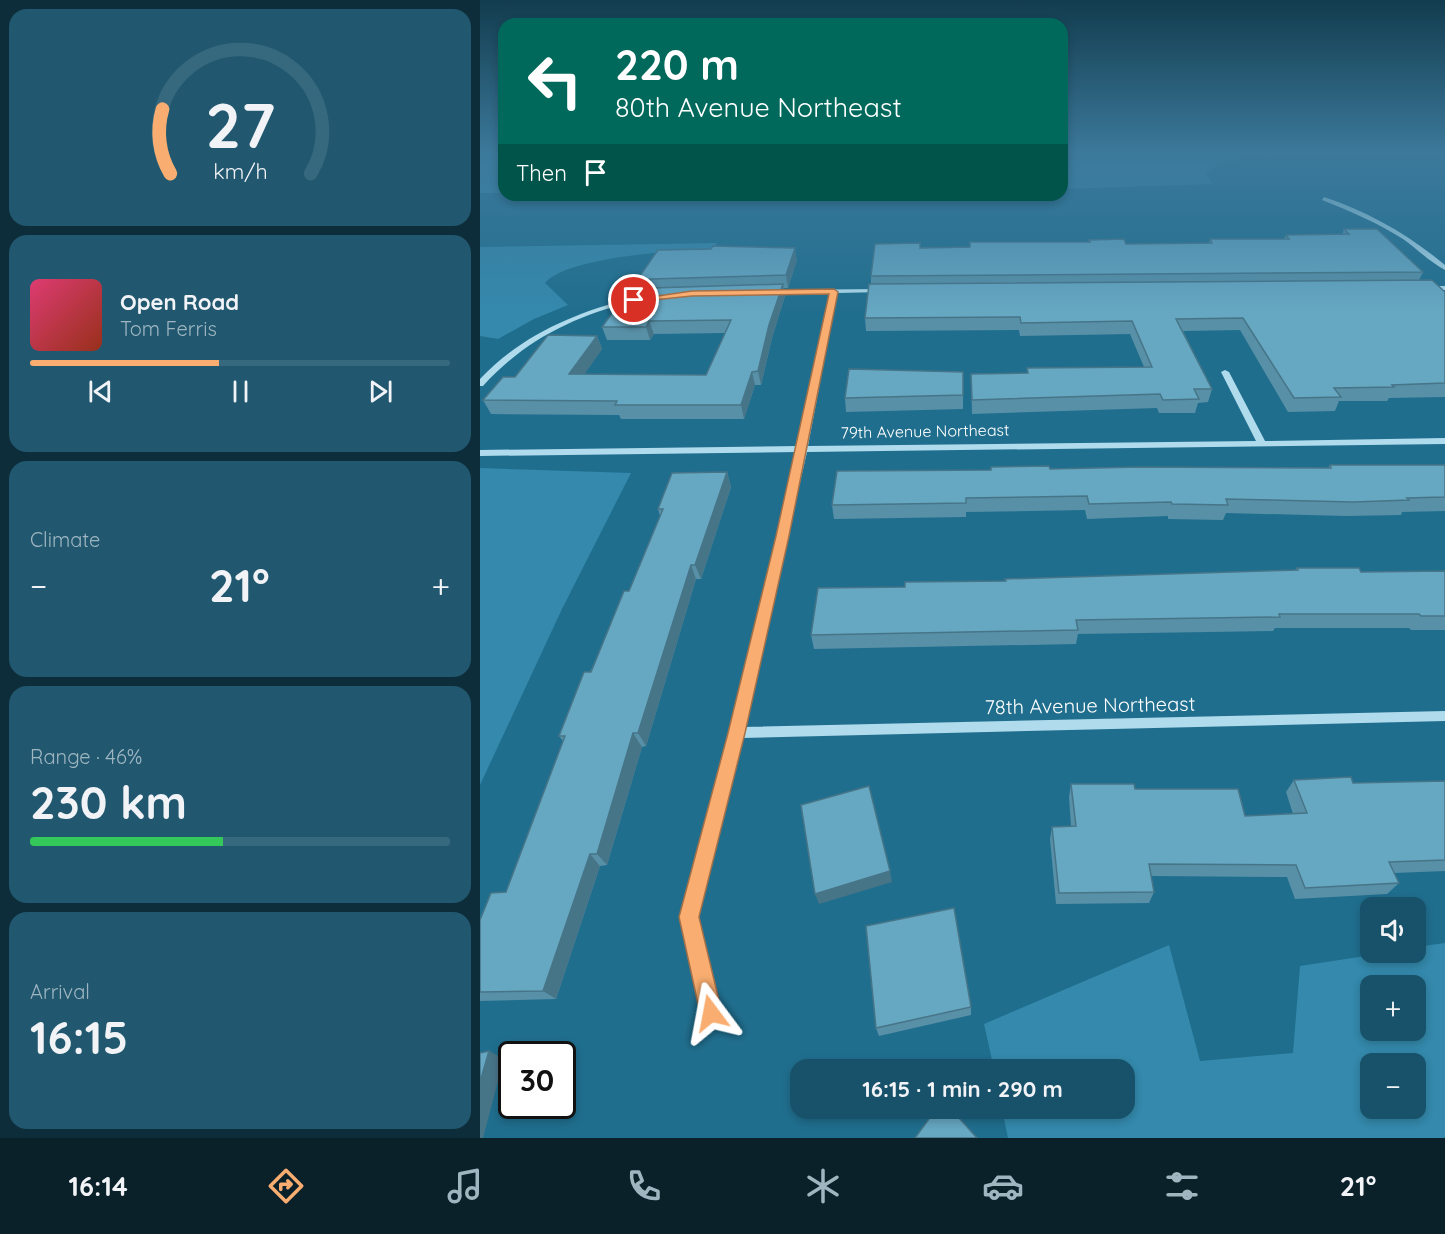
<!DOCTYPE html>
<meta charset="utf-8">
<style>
:root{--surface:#18526a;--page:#215870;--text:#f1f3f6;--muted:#9fb6c1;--line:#36697e;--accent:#f9ad70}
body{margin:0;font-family:Quicksand,sans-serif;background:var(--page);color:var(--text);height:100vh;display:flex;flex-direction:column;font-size:22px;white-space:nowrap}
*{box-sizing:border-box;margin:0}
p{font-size:20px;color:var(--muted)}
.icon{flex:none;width:33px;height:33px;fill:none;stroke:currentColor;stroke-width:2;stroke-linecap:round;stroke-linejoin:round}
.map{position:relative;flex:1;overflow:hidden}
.side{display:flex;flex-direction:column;gap:9px;padding:9px;background:#0d2d3a;width:480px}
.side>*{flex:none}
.banner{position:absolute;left:18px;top:18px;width:570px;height:183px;border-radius:18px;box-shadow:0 3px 9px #0003;background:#00695c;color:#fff;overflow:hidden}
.fabs{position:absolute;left:880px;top:897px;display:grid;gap:12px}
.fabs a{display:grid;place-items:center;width:66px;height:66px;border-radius:12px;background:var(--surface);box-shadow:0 3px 9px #0003;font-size:30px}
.speed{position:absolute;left:18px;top:1041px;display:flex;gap:12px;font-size:30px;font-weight:700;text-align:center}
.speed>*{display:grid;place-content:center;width:78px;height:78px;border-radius:50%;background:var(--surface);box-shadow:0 3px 9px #0003;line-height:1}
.speed .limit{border:3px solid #111;border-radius:9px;background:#fff;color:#111}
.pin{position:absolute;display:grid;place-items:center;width:51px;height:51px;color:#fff;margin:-26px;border:3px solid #fff;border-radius:50%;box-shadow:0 2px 6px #0007}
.me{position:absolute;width:66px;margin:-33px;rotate:347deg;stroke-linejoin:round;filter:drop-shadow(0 0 4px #0008)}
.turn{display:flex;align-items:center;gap:21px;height:126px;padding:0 18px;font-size:27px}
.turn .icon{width:78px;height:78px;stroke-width:2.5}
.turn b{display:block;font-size:42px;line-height:51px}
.then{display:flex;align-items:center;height:57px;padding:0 18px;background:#0003;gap:12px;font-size:22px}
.big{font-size:45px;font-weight:700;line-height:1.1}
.side .card{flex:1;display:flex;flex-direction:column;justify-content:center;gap:9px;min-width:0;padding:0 21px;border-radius:18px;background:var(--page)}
.side .dial{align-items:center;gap:0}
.dial svg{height:156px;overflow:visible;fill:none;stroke:var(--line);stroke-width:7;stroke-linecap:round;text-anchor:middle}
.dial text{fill:var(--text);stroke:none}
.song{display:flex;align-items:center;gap:18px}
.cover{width:72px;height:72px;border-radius:9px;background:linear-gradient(135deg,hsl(340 70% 55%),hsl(10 70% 35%))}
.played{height:6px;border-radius:3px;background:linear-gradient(90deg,var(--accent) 45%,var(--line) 45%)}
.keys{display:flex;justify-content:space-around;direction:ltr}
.heat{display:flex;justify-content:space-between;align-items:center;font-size:33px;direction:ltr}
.charge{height:9px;border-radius:4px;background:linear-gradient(90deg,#34c759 46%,var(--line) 0)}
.trip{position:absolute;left:310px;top:1059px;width:345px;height:60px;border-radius:18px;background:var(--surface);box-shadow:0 3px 9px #0003;font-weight:700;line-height:60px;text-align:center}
.tabs{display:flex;height:96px;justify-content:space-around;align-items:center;background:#0a212a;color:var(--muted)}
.tabs .icon{width:42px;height:42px}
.tabs .selected{color:var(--accent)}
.tabs b{font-size:27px;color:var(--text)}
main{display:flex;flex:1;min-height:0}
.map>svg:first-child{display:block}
.green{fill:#3489ac;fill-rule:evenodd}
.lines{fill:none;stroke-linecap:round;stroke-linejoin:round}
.minor{fill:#afdbec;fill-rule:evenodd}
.wall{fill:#5890a7}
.shaded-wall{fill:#477588}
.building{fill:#66a7c2;stroke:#477588;stroke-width:1.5}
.route{fill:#f9ad70;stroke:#a27049;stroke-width:1.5}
.labels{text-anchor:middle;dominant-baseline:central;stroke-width:6;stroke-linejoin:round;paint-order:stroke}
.street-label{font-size:16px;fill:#fff;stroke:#206e8e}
.near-street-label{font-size:20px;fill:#fff;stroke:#206e8e}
</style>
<main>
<section class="side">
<div class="card dial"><svg viewBox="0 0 100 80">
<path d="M14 69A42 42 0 1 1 86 69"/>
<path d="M14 69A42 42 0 0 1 10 36" stroke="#f9ad70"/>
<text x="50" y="56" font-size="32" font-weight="700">27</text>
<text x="50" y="72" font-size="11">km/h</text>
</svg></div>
<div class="card">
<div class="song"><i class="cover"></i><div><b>Open Road</b><p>Tom Ferris</p></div></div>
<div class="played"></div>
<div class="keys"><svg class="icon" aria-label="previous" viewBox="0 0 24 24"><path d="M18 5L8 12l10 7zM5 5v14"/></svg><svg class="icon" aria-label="pause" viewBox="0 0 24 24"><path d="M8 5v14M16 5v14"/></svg><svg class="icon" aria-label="next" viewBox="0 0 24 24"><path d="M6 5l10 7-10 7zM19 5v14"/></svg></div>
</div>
<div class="card"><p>Climate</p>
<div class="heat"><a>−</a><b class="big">21°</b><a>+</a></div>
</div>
<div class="card"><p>Range · 46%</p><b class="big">230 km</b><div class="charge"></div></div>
<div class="card"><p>Arrival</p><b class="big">16:15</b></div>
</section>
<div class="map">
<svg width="965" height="1138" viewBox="0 0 965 1138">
<rect width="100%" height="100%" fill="#206e8e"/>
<path class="green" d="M 0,154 L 24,154 L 24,193 L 0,193 Z
M 582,154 L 756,154 L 759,161 L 739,164 L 725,173 L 733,184 L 582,189 Z
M 237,243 L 233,249 C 198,250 86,257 65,283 L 88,305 L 54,319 L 18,339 L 0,336 L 0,247 Z
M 0,468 L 151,473 L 82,609 L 0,785 Z
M 965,943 L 965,1138 L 528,1138 L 522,1109 L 645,1108 L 645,1070 L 514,1069 L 504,1024 L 689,945 L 720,1061 L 813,1053 L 820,966 L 905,953 L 936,952 L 936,947 ZM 891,986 L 936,986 L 936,1030 L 891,1030 ZM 891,1064 L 936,1064 L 936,1108 L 891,1108 Z"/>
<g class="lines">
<path class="minor" d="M 844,197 C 889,212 929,235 965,265 L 965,270 C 950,262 937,249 923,239 C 898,223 870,211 842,200 Z
M 965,286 L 965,290 L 947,290 L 944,288 L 947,286 Z
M 400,289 L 402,290 L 402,292 L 357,293 L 328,446 L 776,441 L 741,372 L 745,370 L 749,372 L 785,441 L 965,438 L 965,444 L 327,452 L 264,727 L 965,711 L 965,721 L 261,738 L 217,917 L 239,1013 L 237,1019 L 231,1021 L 225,1019 L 223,1013 L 201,917 L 250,733 L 318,452 L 0,456 L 0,450 L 319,446 L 350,293 L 290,294 L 287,292 L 290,290 Z
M 152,298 L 155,300 L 154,301 C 93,317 46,339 3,386 L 0,386 L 0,379 C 42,335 94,313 152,298 Z"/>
</g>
<path class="wall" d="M 864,229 L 943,272 L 939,280 L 965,292 L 965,397 L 909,398 L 907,401 L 859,401 L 855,411 L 808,412 L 760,330 L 703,331 L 732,389 L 728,402 L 718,403 L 715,413 L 679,413 L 677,408 L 492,414 L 491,374 L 547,373 L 547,368 L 664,367 L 650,334 L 540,336 L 539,330 L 386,331 L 385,318 L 391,284 L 391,276 L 440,248 L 490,247 L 608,242 L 609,240 L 646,244 L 729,243 L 730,239 L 804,239 L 806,235 L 862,235 Z
M 178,250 L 317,260 L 308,288 L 304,288 L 305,296 L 292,338 L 281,385 L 275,385 L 264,419 L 141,419 L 139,415 L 11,414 L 3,400 L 35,377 L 117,336 L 122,349 L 104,374 L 226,375 L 245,333 L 174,334 L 170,340 L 127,340 L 122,327 L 157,291 L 155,283 Z
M 483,372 L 483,409 L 366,412 L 365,398 Z
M 850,465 L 965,465 L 965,511 L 922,512 L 921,515 L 866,516 L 746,513 L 743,520 L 688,519 L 688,516 L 607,519 L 605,510 L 486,512 L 486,517 L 354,519 L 352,505 L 570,469 L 848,468 Z
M 247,472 L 251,487 L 221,579 L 216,579 L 166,746 L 162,747 L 127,865 L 120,866 L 76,999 L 0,1001 L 0,920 L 26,892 L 83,741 L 79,736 L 149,591 L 180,516 L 178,509 Z
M 817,568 L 881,572 L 965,571 L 965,630 L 931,630 L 929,628 L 795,628 L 793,631 L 598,634 L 596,644 L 334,649 L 331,635 L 425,587 L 525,581 L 815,570 Z
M 814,780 L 873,783 L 965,781 L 965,871 L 914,873 L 919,883 L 907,894 L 815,899 L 807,877 L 671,876 L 674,892 L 669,903 L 576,904 L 570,839 L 572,827 L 591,826 L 589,797 L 591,784 L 655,789 L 765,816 L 813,814 L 806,792 Z
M 491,1007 L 491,1015 L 399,1036 L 396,1028 Z"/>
<path class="shaded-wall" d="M 315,248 L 317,260 L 308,288 L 306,275 Z
M 171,279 L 175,292 L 159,296 L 155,283 Z
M 303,284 L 305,296 L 292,338 L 281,385 L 278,371 L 289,325 Z
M 169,321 L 174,334 L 170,340 L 166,327 Z
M 117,336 L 122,349 L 95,388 L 89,374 Z
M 272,372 L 275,385 L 264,419 L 261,405 Z
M 247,472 L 251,487 L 221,579 L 215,565 Z
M 211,565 L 216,579 L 166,746 L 158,733 Z
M 153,733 L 162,747 L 127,865 L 117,854 Z
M 110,854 L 120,866 L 76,999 L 63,991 Z
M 410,871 L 412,882 L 339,904 L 335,894 Z
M 9,1051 L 24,1059 L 3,1138 L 0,1138 L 0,1082 Z"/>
<path class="building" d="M 864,229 L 897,229 L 943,272 L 391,276 L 395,244 L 440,243 L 440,248 L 490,247 L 490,242 L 610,242 L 609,240 L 644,239 L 646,244 L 732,243 L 730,239 L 809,239 L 806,235 L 869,234 Z
M 233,246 L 315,248 L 306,275 L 171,279 L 155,283 L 178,250 L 231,249 Z
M 952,280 L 965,292 L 965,383 L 912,385 L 914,387 L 854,388 L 861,397 L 814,398 L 763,318 L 696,319 L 732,389 L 714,389 L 719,399 L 683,400 L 680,394 L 492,400 L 491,374 L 548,373 L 547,368 L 672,367 L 652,321 L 541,323 L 540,317 L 385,318 L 389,284 Z
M 303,284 L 289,325 L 278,371 L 272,372 L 261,405 L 135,405 L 137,401 L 3,400 L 23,377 L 35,377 L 68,335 L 117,336 L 89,374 L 226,375 L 251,320 L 169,321 L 166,327 L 122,327 L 147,293 L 171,288 Z
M 369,369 L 483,372 L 483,395 L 365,398 Z
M 850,465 L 965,465 L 965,497 L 927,498 L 929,500 L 873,502 L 746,499 L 748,505 L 692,504 L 691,502 L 609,504 L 607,496 L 486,498 L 486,503 L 352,505 L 357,471 L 511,470 L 511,467 L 569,466 L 570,469 L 659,467 L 851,468 Z
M 247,472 L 215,565 L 211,565 L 158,733 L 153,733 L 117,854 L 110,854 L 63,991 L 0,992 L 0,920 L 11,893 L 26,892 L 85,736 L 79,736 L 104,672 L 111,672 L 144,591 L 149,591 L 183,509 L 178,509 L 192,473 Z
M 817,568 L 879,568 L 881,572 L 965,571 L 965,616 L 941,616 L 939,614 L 799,614 L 800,617 L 596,620 L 598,630 L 331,635 L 338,588 L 425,587 L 425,582 L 526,581 L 525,579 L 818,570 Z
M 871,777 L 873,783 L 965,781 L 965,860 L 909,862 L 919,883 L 825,888 L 816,865 L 669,864 L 674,892 L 579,893 L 572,827 L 596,826 L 591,784 L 654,784 L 655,789 L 758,789 L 765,816 L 827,813 L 814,780 Z
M 389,786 L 410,871 L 335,894 L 321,805 Z
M 474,908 L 491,1007 L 396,1028 L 386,926 Z
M 9,1051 L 0,1082 L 0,1053 Z
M 457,1108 L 470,1108 L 497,1138 L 435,1138 Z"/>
<linearGradient id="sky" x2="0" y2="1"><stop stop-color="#123c4e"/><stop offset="0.49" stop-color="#3c799b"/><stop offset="1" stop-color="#3c799b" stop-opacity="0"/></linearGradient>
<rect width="965" height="313" fill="url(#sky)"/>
<path class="route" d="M 354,289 L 358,292 L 309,536 L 265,733 L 219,917 L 242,1013 L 239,1021 L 231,1024 L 223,1021 L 220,1013 L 199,917 L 248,733 L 296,536 L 349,294 L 212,296 L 154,302 L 150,300 L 212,291 Z"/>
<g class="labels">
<g class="street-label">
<text transform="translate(445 431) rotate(-1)">79th Avenue Northeast</text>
</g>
<g class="near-street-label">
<text transform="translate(610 705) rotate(-1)">78th Avenue Northeast</text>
</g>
</g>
</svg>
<div class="fabs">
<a><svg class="icon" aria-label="sound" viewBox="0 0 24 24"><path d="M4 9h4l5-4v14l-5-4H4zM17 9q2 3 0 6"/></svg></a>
<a>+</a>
<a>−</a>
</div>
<div class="speed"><div class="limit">30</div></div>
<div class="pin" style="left:154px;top:300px;background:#d93025"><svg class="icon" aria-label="arrive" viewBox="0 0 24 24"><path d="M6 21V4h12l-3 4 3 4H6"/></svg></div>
<svg class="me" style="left:231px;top:1013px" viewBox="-20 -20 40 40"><path d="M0-17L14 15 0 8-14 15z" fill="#f9ad70" stroke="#fff" stroke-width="4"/></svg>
<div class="trip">16:15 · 1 min · 290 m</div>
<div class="banner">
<div class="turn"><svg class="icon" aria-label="left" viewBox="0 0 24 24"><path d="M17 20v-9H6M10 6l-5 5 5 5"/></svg><div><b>220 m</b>80th Avenue Northeast</div></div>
<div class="then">Then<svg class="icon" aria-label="arrive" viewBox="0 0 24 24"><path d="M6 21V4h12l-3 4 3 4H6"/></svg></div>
</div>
</div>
</main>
<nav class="tabs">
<b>16:14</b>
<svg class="icon selected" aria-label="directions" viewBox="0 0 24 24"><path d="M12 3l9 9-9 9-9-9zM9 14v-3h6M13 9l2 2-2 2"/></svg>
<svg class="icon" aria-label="music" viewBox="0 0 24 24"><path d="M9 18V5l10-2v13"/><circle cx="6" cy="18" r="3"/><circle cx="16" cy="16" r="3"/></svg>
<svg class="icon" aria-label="phone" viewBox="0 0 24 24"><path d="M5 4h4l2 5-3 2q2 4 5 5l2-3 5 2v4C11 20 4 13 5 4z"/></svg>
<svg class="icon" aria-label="climate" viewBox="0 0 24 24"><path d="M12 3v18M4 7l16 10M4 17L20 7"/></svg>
<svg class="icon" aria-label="car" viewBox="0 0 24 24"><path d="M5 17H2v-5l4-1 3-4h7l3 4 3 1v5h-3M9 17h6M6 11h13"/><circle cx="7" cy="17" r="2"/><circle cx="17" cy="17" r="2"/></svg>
<svg class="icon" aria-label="filters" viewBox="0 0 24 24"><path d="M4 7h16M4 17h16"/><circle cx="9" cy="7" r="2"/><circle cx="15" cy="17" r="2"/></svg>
<b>21°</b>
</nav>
